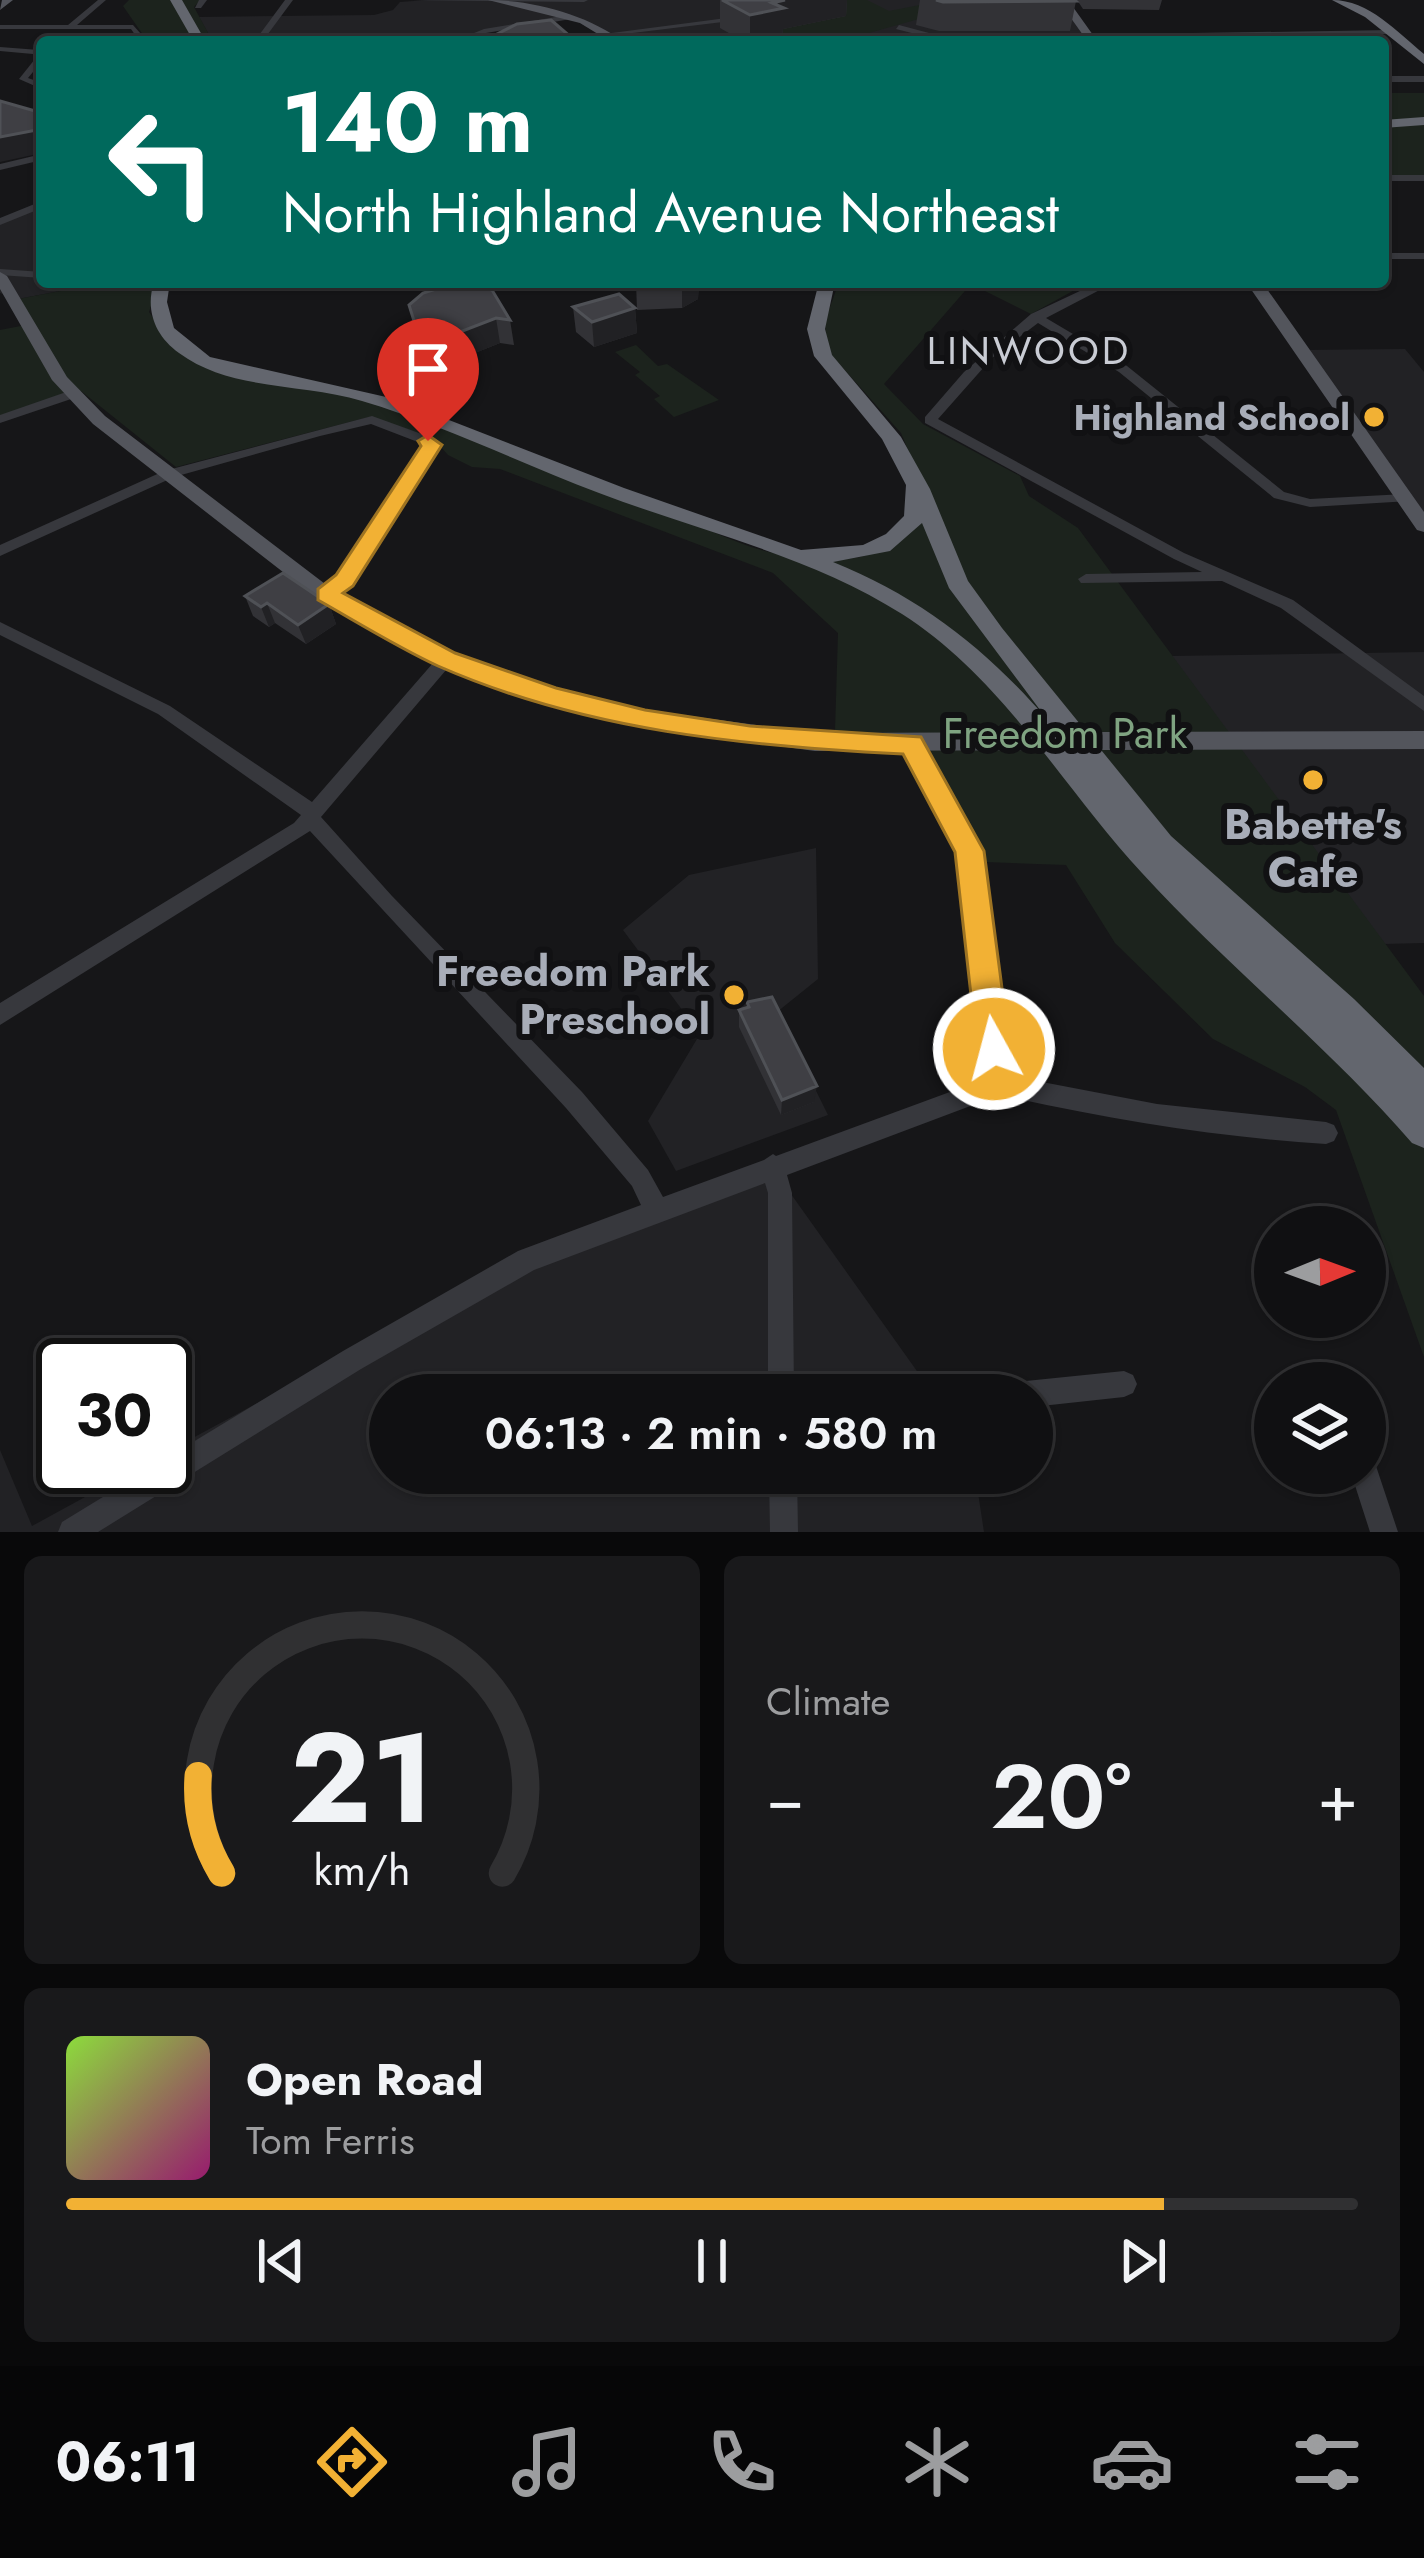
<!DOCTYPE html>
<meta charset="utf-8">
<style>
:root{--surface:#101012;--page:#19191b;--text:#f1f3f6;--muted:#9c9d9f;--line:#303032;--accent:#f2b134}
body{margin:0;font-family:Jost,sans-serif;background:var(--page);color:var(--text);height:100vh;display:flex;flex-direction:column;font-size:45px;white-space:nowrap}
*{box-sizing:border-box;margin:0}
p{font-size:39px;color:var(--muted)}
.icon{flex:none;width:66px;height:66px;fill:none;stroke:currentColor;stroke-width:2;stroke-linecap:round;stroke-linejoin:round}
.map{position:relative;height:1532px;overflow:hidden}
.details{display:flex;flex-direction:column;gap:24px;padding:24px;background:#09090a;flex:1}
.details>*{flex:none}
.banner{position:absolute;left:36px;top:36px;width:1353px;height:252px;border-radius:12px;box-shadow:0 3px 9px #0004,0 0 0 3px var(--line);background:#00695c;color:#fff;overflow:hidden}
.needle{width:78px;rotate:89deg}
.tools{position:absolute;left:1254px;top:1206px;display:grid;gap:24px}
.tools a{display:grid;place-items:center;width:132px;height:132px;border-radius:50%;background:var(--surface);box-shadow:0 3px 9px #0004,0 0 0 3px var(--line);font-size:60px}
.speed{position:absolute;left:36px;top:1338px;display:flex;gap:24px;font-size:60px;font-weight:700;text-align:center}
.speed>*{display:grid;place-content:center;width:156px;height:156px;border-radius:50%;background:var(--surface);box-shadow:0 3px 9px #0004,0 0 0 3px var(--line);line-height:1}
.speed .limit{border:6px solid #111;border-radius:18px;background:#fff;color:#111}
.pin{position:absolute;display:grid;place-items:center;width:102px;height:102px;color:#fff;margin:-123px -51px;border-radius:50% 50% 50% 0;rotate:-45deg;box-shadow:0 0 12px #0007}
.pin .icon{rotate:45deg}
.me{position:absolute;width:132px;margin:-66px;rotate:353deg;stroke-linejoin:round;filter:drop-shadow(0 0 9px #0008)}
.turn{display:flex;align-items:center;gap:42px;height:252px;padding:0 48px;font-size:54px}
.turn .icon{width:156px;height:156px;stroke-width:2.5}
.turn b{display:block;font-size:84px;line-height:102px}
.big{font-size:90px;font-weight:600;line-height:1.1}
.details .widget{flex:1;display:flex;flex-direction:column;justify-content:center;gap:18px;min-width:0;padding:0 42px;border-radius:18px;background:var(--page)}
.details .dial{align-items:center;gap:0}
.dial svg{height:312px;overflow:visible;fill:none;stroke:var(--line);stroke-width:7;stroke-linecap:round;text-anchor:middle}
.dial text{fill:var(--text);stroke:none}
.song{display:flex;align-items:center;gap:36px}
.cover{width:144px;height:144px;border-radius:18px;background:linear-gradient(135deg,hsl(90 70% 55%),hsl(320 70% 35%))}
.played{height:12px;border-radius:6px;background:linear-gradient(90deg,var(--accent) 85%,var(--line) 85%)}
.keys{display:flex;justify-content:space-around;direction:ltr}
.heat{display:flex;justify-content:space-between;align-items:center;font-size:66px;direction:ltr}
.details .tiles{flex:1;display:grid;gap:24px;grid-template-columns:1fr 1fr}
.widget:last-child{grid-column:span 2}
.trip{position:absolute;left:369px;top:1374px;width:684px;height:120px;border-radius:60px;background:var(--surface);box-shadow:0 3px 9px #0004,0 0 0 3px var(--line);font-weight:600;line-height:120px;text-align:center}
.dock{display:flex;height:192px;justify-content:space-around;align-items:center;background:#060607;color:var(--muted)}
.dock .icon{width:84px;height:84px}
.dock .current{color:var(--accent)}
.dock b{font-size:54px;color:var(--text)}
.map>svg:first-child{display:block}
.built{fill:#222225}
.green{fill:#1c231d}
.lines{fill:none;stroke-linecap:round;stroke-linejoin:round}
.minor{fill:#37383d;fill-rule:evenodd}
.major{fill:#53555c;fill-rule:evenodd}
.highway{fill:#63666e;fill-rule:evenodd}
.wall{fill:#323236}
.shaded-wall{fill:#212124}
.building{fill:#3f3f44;stroke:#4f5156;stroke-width:3}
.route{fill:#f2b134;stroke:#9d7322;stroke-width:3}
.poi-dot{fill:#f2b134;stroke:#111113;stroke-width:4.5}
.labels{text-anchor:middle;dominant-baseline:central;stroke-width:12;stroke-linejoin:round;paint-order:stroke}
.far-poi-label{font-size:36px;font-weight:bold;fill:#a8adb8;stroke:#111113;text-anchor:end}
.far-neighbourhood-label{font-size:39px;letter-spacing:3px;fill:#c9ccd4;stroke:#111113}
.park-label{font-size:42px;fill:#7fa381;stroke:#111113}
.poi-label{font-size:42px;font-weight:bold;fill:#a8adb8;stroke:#111113}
</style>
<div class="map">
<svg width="1424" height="1532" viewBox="0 0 1424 1532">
<rect width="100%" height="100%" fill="#161618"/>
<path class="built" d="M 427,0 L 1059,0 L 1090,42 L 616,42 L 568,17 L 484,31 L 456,42 L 213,42 L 199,17 L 374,15 L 393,10 L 400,2 Z
M 42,204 L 42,282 L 108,282 L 18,299 L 0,293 L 0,222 Z
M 1405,349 L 1424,372 L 1424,528 L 1303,350 Z
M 1424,652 L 1424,943 L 1383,944 L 1171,656 Z
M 816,848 L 818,979 L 777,1012 L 828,1115 L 676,1171 L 648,1121 L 700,1034 L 623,930 L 689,875 Z
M 776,1173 L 934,1395 L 390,1395 L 390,1473 L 975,1473 L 984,1532 L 0,1532 L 0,1450 L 32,1526 L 140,1467 L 165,1467 L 165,1453 L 505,1269 Z"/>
<path class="green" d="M 129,0 L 200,0 L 194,7 L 213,42 L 148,42 L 123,6 Z
M 832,0 L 867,0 L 889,11 L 925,4 L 933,15 L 837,42 L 762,42 L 781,37 L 763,28 L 843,16 Z
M 1383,93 L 1424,93 L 1424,175 L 1383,175 Z
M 108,282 L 159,282 L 149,312 C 196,383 240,367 315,386 C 432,417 546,466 659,509 C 699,524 745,550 788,556 C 852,566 893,559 931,505 L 901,433 L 826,349 L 825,321 L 839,282 L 1070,282 L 1080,287 L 1031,314 L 971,284 L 884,384 L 923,424 L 1020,476 L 1029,496 L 1078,528 L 1424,996 L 1424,1357 L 1336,1110 L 1305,1087 L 1213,1039 L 1115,943 L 1066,865 L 985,862 L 913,734 L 835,731 L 838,633 L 773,573 L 500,469 L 472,467 L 448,455 L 432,437 L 369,417 L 176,467 L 81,391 L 0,419 L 0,330 L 31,324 L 18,299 Z
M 636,345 L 658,366 L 667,364 L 719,400 L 674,417 L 654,399 L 660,396 L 635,375 L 640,372 L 615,352 Z"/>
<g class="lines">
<path class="minor" d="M 98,0 L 106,0 L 77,25 L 133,25 L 148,42 L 140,42 L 131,29 L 0,29 L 0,25 L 68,25 Z
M 199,0 L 207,0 L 201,8 L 195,8 Z
M 285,0 L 293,0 L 262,42 L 254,42 Z
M 408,0 L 588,0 L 584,2 Z
M 568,15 L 571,19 L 486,33 L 463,42 L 452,42 L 484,29 Z
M 742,16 L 739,20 L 608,36 L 604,34 Z
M 899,25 L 944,37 L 1390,30 L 1394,32 L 1390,34 L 947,42 L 896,29 Z
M 0,47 L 39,50 L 42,61 L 28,78 L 42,83 L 42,89 L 19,79 L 35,59 L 33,54 L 0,51 Z
M 1383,76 L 1424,76 L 1424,82 L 1383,82 Z
M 42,154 L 42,160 L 0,170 L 0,164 Z
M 1383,175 L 1424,175 L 1424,181 L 1383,181 Z
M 42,201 L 42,208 L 0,225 L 0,218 Z
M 1383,253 L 1424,253 L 1424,259 L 1383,259 Z
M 0,269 L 42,272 L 42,278 L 0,275 Z
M 82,282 L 104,282 L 98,285 Z
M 1099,282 L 1115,282 L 1046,318 L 1127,366 L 1284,492 L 1310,499 L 1405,494 L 1412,498 L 1410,501 L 1310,507 L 1274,498 L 1119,372 L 1038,323 L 992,358 L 938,419 L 1184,553 L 1293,600 L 1424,696 L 1424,711 L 1281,608 L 1222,581 L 1081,583 L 1078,579 L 1086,574 L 1202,572 L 1174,559 L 925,423 L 925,417 L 964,372 L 1031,314 Z
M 72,390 L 78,394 L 77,397 L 0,423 L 0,415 Z
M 372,416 L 433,438 L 439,445 L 350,584 L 332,599 L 320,599 L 318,595 L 340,576 L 425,446 L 423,444 L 371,424 L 320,436 L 174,477 L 0,556 L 0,545 L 164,471 Z
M 0,622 L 170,706 L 312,802 L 440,655 L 452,655 L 454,659 L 452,663 L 321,817 L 392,896 L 582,1092 L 648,1170 L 663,1197 L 764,1160 L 773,1154 L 776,1156 L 958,1089 L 979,1076 L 983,1049 L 960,851 L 902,744 L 911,737 L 917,739 L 980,851 L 1005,1049 L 1001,1074 L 1157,1104 L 1326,1122 L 1334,1125 L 1338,1133 L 1334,1141 L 1326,1144 C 1213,1137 1102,1118 991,1093 L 973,1105 L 787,1175 L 792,1193 L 794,1395 L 768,1395 L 768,1193 L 765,1183 L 534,1270 L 361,1369 L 98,1532 L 58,1532 L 62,1522 L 152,1467 L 165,1467 L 165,1459 L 343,1351 L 518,1251 L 641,1205 L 632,1186 L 566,1108 L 310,831 L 0,1025 L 0,1003 L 294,823 L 301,815 L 158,714 L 0,635 Z
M 1124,1371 L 1133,1375 L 1137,1384 L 1133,1393 L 1124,1397 L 1032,1407 L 1032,1395 L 1002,1395 L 1006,1386 L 1015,1382 Z
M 1365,1459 L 1375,1463 L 1398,1532 L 1370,1532 L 1351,1473 L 1365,1473 Z
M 769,1473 L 797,1473 L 798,1532 L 770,1532 Z"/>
<path class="major" d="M 2,0 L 13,0 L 0,10 Z
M 488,0 C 534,0 588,15 624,42 L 611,42 L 580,23 Z
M 1058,0 L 1068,0 L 1098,42 L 1088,42 Z
M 0,272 L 7,276 L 67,377 L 105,416 L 333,590 L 420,638 L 507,675 L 645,710 L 815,733 L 1424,731 L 1424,749 L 815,751 L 645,728 L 493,687 L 404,648 L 319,600 L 93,424 L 52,380 L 0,289 Z
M 1246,282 L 1262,282 L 1424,512 L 1424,532 L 1417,530 Z"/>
<path class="highway" d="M 170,0 L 182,0 L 206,42 L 194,42 Z
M 1332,0 C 1369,0 1397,32 1424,54 L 1424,64 L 1365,17 Z
M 1424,117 L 1424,125 L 1383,128 L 1383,120 Z
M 154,282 L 170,282 L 167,302 L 174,328 L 210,357 L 395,399 L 624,488 L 801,550 L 863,545 L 886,534 L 904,516 L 906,485 L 882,439 L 814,356 L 807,329 L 819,282 L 835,282 L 825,329 L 832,355 L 901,437 L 930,489 L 968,581 L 1002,628 L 1171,836 L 1354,999 L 1424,1068 L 1424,1148 L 1412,1143 C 1328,1046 1228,967 1142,873 C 1062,787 1004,679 902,614 C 811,556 699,531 599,493 C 520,463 443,425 362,401 C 303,383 230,391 179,353 C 155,336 145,310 154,282 ZM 922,523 L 949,588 L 1046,718 C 985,648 920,597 833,562 L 890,551 Z"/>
</g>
<path class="wall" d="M 720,0 L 847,0 L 846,16 L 783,29 L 782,38 L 762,42 L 745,42 L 720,28 Z
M 920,0 L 1075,0 L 1076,1 L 1070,31 L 939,31 L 916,25 Z
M 1077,0 L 1162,0 L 1159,10 L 1083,9 Z
M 636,282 L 699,282 L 698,299 L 682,308 L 637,310 Z
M 409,305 L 510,320 L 514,345 L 500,343 L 465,357 L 441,356 L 420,349 Z
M 573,307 L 635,308 L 637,333 L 594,347 L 576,332 Z
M 245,596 L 329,604 L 336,624 L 306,644 L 275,623 L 269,627 L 253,616 Z
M 747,1002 L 814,1102 L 781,1115 L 739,1027 L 739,1010 L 747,1008 Z"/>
<path class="shaded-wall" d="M 785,0 L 847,0 L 846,16 L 783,29 L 782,38 L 762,42 L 750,42 L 750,15 L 772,3 Z
M 42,129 L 42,153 L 0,162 L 0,137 Z
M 685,282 L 699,282 L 698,299 L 682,308 L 682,284 Z
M 635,308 L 637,333 L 594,347 L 592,322 Z
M 496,318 L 500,343 L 465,357 L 460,332 Z
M 267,603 L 275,623 L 269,627 L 261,607 Z
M 329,604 L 336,624 L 306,644 L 298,625 Z
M 817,1086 L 814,1102 L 781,1115 L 782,1100 Z"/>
<path class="building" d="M 722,0 L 785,0 L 772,3 L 784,8 L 750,15 Z
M 936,0 L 1075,0 L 1076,1 L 943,2 Z
M 551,20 L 573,39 L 581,42 L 494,42 L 493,36 L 517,24 Z
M 0,101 L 42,113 L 42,129 L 0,137 Z
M 636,282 L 685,282 L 682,284 L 636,286 Z
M 472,285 L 492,290 L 510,320 L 496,318 L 460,332 L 436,331 L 415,324 L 409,305 L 423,293 L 446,286 Z
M 619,294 L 635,308 L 592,322 L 573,307 Z
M 283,573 L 329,604 L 298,625 L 267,603 L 261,607 L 245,596 Z
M 772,997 L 817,1086 L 782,1100 L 739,1010 L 749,1007 L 747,1002 Z"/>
<path class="route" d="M 428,435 L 442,445 L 353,586 L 343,593 L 455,653 L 556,688 L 645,710 L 750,726 L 921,737 L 984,851 L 1010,1049 L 1005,1060 L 994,1064 L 982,1060 L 977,1049 L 955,852 L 903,754 C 744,746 586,731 438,666 C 397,647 357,622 318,600 L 318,589 L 336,575 L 421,446 L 418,441 Z"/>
<g class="poi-dot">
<circle cx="1374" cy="417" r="12"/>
<circle cx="1313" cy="780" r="12"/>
<circle cx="734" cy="995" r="12"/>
</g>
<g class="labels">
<g class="far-poi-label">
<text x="1350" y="417">Highland School</text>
</g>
<g class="far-neighbourhood-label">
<text x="1029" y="350">LINWOOD</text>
</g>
<g class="park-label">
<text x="1065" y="733">Freedom Park</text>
</g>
<g class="poi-label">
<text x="1313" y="824">Babette's<tspan x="1313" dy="48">Cafe</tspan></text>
<text x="710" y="971" text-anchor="end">Freedom Park<tspan x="710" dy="48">Preschool</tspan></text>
</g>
</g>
</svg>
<div class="tools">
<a><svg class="needle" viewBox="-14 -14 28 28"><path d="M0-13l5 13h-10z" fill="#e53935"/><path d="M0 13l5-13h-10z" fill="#9c9d9f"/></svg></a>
<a><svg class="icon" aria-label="layers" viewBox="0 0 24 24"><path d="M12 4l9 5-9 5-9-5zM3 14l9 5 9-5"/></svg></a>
</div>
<div class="speed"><div class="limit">30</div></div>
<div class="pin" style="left:428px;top:441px;background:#d93025"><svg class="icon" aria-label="arrive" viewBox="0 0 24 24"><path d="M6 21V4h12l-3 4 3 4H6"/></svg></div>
<svg class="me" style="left:994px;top:1049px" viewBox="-20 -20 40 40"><circle r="17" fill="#f2b134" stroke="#fff" stroke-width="3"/><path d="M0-11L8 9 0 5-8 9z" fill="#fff"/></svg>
<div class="trip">06:13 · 2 min · 580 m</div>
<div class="banner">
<div class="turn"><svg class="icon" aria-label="left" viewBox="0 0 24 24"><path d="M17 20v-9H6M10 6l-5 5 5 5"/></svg><div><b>140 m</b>North Highland Avenue Northeast</div></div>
</div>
</div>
<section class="details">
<div class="tiles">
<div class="widget dial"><svg viewBox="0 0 100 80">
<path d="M14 69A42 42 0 1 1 86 69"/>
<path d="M14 69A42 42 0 0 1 8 44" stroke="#f2b134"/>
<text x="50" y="56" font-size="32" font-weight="700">21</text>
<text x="50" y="72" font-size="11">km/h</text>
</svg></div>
<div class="widget"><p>Climate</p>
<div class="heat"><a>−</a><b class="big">20°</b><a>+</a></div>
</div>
<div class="widget">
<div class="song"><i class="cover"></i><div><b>Open Road</b><p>Tom Ferris</p></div></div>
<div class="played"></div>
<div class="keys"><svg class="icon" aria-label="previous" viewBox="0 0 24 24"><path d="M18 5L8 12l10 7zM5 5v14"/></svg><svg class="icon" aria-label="pause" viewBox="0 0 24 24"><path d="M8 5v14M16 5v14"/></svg><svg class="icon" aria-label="next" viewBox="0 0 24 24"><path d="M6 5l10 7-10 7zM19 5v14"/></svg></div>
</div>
</div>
</section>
<nav class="dock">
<b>06:11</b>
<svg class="icon current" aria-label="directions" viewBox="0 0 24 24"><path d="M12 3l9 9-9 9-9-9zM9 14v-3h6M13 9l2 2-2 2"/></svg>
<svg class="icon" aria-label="music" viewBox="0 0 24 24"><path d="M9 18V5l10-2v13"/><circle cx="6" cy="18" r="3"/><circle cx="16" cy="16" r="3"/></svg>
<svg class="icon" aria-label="phone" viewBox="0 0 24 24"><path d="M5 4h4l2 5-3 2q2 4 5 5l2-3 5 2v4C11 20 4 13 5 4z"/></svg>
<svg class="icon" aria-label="climate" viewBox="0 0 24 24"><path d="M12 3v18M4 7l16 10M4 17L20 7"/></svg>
<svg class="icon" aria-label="car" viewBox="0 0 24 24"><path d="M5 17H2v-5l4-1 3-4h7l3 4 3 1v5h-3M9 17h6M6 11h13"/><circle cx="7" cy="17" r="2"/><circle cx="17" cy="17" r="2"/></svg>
<svg class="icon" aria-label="filters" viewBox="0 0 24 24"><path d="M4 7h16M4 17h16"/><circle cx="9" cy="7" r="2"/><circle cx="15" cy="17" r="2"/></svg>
</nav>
